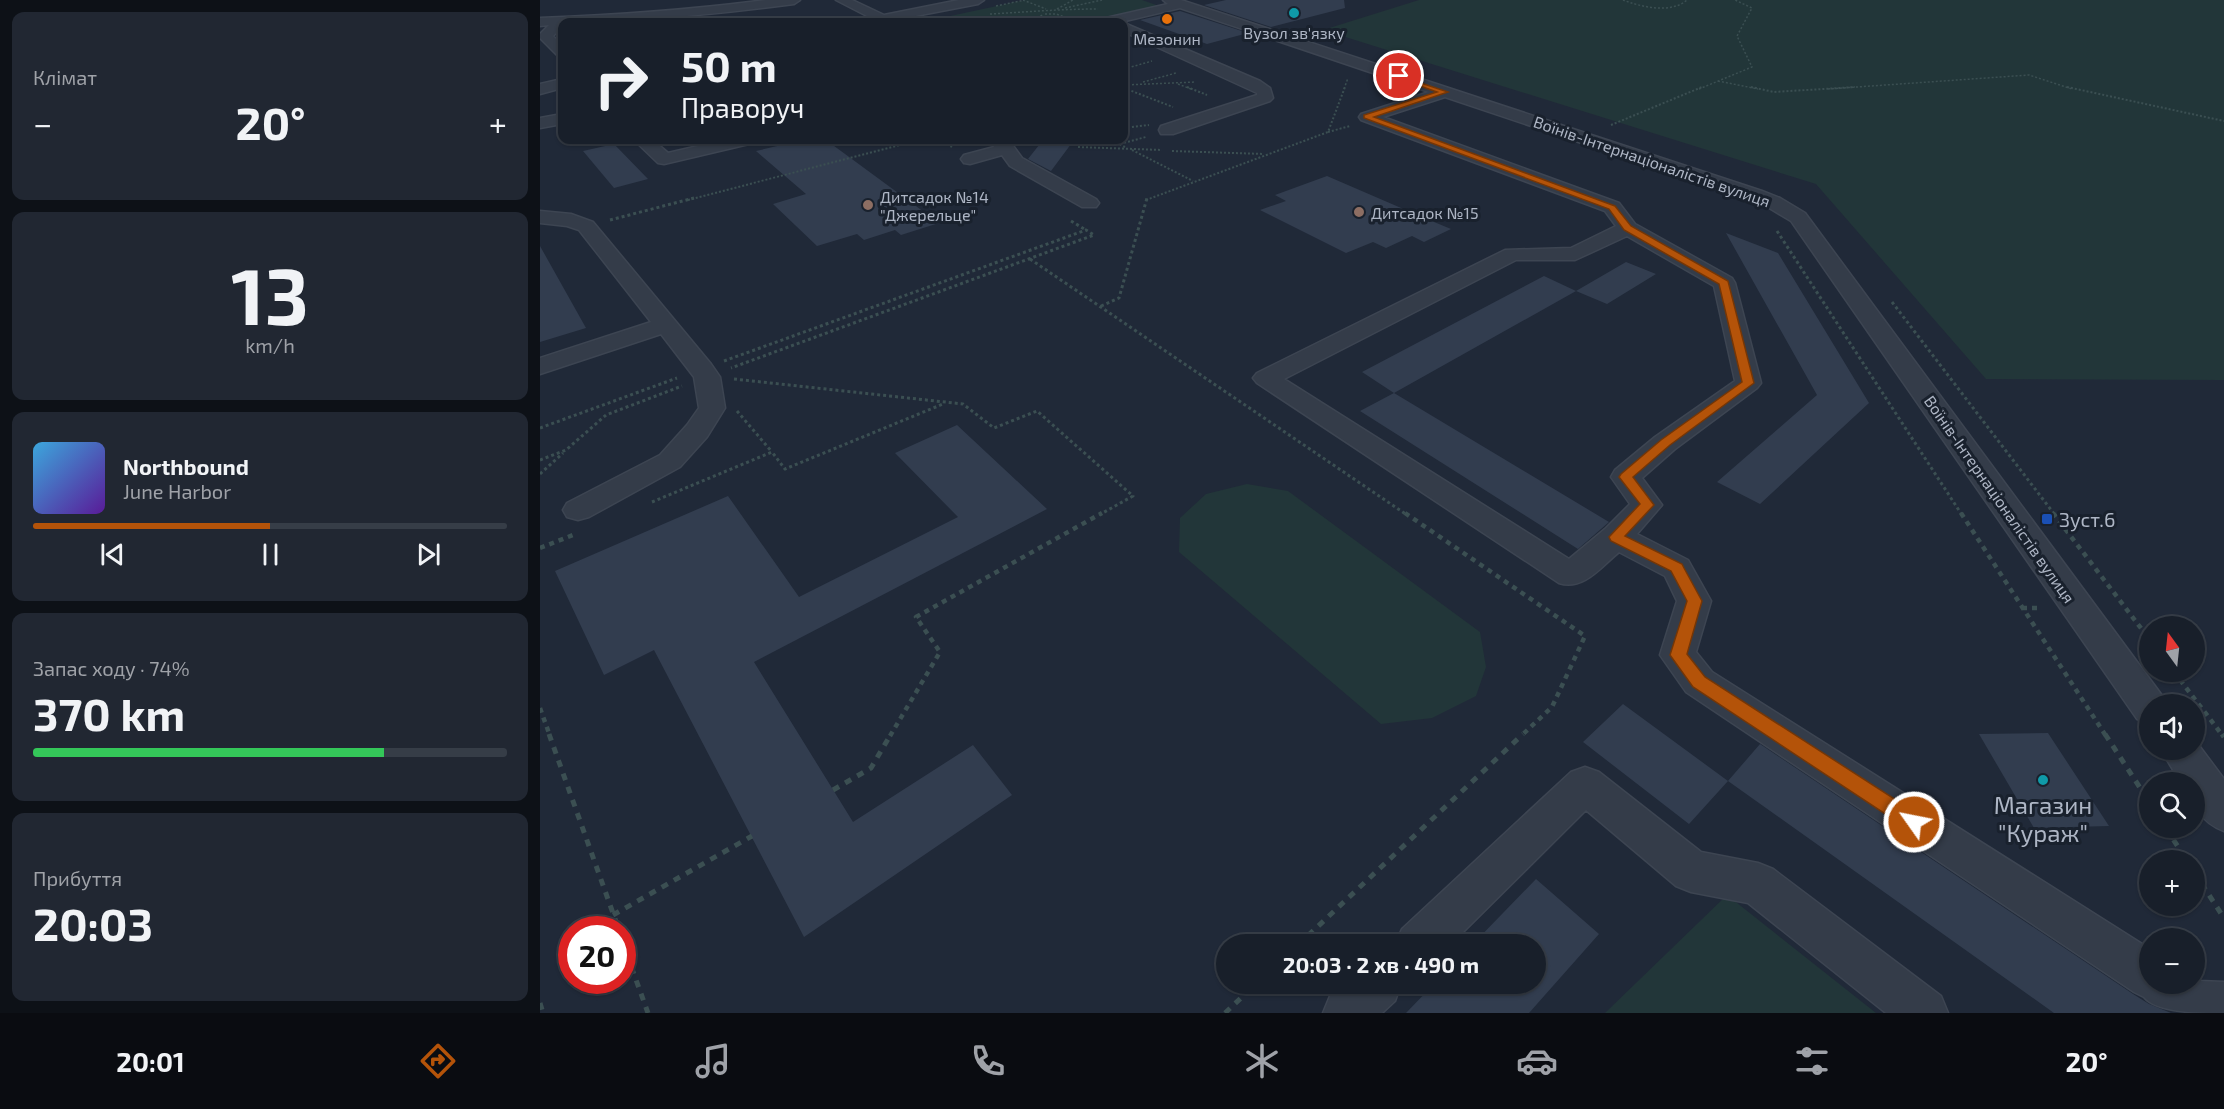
<!DOCTYPE html>
<html lang="uk">
<meta charset="utf-8">
<style>
:root{--surface:#181f2a;--page:#212732;--text:#f1f3f6;--muted:#9fa2a8;--line:#363d47;--accent:#b45309}
body{margin:0;font-family:"Exo 2",sans-serif;background:var(--page);color:var(--text);height:100vh;display:flex;flex-direction:column;font-size:22px;white-space:nowrap}
*{box-sizing:border-box;margin:0}
p{font-size:20px;color:var(--muted)}
.icon{flex:none;width:33px;height:33px;fill:none;stroke:currentColor;stroke-width:2;stroke-linecap:round;stroke-linejoin:round}
.map{position:relative;flex:1;overflow:hidden}
.panel{display:flex;flex-direction:column;gap:12px;padding:12px;background:#0d1117;width:540px}
.panel>*{flex:none}
.top-card{position:absolute;left:18px;top:18px;width:570px;height:126px;border-radius:12px;box-shadow:0 2px 4px #0004,0 0 0 2px var(--line);background:#181f2a;color:var(--text);overflow:hidden}
.needle{width:39px;rotate:345deg}
.fabs{position:absolute;left:1599px;top:616px;display:grid;gap:12px}
.fabs a{display:grid;place-items:center;width:66px;height:66px;border-radius:50%;background:var(--surface);box-shadow:0 2px 4px #0004,0 0 0 2px var(--line);font-size:30px}
.speed{position:absolute;left:18px;top:916px;display:flex;gap:12px;font-size:30px;font-weight:700;text-align:center}
.speed>*{display:grid;place-content:center;width:78px;height:78px;border-radius:50%;background:var(--surface);box-shadow:0 2px 4px #0004,0 0 0 2px var(--line);line-height:1}
.speed .limit{border:9px solid #d22;background:#fff;color:#111}
.pin{position:absolute;display:grid;place-items:center;width:51px;height:51px;color:#fff;margin:-26px;border:3px solid #fff;border-radius:50%;box-shadow:0 2px 6px #0007}
.me{position:absolute;width:66px;margin:-33px;rotate:303deg;stroke-linejoin:round;filter:drop-shadow(0 0 4px #0008)}
.turn{display:flex;align-items:center;gap:21px;height:126px;padding:0 24px;font-size:27px}
.turn .icon{width:78px;height:78px;stroke-width:2.5}
.turn b{display:block;font-size:42px;line-height:51px}
.big{font-size:45px;font-weight:700;line-height:1.1}
.panel .tile{flex:1;display:flex;flex-direction:column;justify-content:center;gap:9px;min-width:0;padding:0 21px;border-radius:12px;background:var(--page)}
.panel .dial{align-items:center;gap:0}
.dial b{font-size:78px;line-height:1}
.song{display:flex;align-items:center;gap:18px}
.cover{width:72px;height:72px;border-radius:9px;background:linear-gradient(135deg,hsl(200 70% 55%),hsl(270 70% 35%))}
.played{height:6px;border-radius:3px;background:linear-gradient(90deg,var(--accent) 50%,var(--line) 50%)}
.keys{display:flex;justify-content:space-around;direction:ltr}
.heat{display:flex;justify-content:space-between;align-items:center;font-size:33px;direction:ltr}
.charge{height:9px;border-radius:4px;background:linear-gradient(90deg,#34c759 74%,var(--line) 0)}
.trip{position:absolute;left:676px;top:934px;width:330px;height:60px;border-radius:30px;background:var(--surface);box-shadow:0 2px 4px #0004,0 0 0 2px var(--line);font-weight:700;line-height:60px;text-align:center}
.dock{display:flex;height:96px;justify-content:space-around;align-items:center;background:#0a0c11;color:var(--muted)}
.dock .icon{width:42px;height:42px}
.dock .on{color:var(--accent)}
.dock b{font-size:27px;color:var(--text)}
main{display:flex;flex:1;min-height:0}
.map>svg:first-child{display:block}
.green{fill:#223639}
.building{fill:#323d4f}
.lines{fill:none;stroke-linecap:round;stroke-linejoin:round}
.minor-casing{stroke:#3d4552;stroke-width:3}
.path-far4{stroke:#3b4f52;stroke-width:1.5;stroke-dasharray:2 2;stroke-linecap:butt}
.path-far3{stroke:#3b4f52;stroke-width:2;stroke-dasharray:2 2;stroke-linecap:butt}
.path-far2{stroke:#3b4f52;stroke-width:3;stroke-dasharray:3 3;stroke-linecap:butt}
.path-far1{stroke:#3b4f52;stroke-width:4.5;stroke-dasharray:5 5;stroke-linecap:butt}
.path{stroke:#3b4f52;stroke-width:5;stroke-dasharray:7 7;stroke-linecap:butt}
.minor{fill:#343c49;fill-rule:evenodd}
.route{fill:#b45309;stroke:#753606;stroke-width:1.5}
.culture-dot{fill:#0f9aa8;stroke:#19212d;stroke-width:2}
.food-dot{fill:#e8710a;stroke:#19212d;stroke-width:2}
.education-dot{fill:#8d6e63;stroke:#19212d;stroke-width:2}
.transit-dot{fill:#1a4fb4;stroke:#19212d;stroke-width:2}
.labels{text-anchor:middle;dominant-baseline:central;stroke-width:6;stroke-linejoin:round;paint-order:stroke}
.far-poi-label{font-size:16px;fill:#aeb6c5;stroke:#19212d}
.far-street-label{font-size:16px;fill:#aeb6c5;stroke:#19212d}
.poi-label{font-size:20px;fill:#aeb6c5;stroke:#19212d;text-anchor:start}
.near-poi-label{font-size:24px;fill:#aeb6c5;stroke:#19212d}
</style>
<main>
<section class="panel">
<div class="tile"><p>Клімат</p>
<div class="heat"><a>−</a><b class="big">20°</b><a>+</a></div>
</div>
<div class="tile dial"><b>13</b><p>km/h</p></div>
<div class="tile">
<div class="song"><i class="cover"></i><div><b>Northbound</b><p>June Harbor</p></div></div>
<div class="played"></div>
<div class="keys"><svg class="icon" aria-label="previous" viewBox="0 0 24 24"><path d="M18 5L8 12l10 7zM5 5v14"/></svg><svg class="icon" aria-label="pause" viewBox="0 0 24 24"><path d="M8 5v14M16 5v14"/></svg><svg class="icon" aria-label="next" viewBox="0 0 24 24"><path d="M6 5l10 7-10 7zM19 5v14"/></svg></div>
</div>
<div class="tile"><p>Запас ходу · 74%</p><b class="big">370 km</b><div class="charge"></div></div>
<div class="tile"><p>Прибуття</p><b class="big">20:03</b></div>
</section>
<div class="map">
<svg width="1684" height="1013" viewBox="0 0 1684 1013">
<rect width="100%" height="100%" fill="#202938"/>
<path class="green" d="M 485,0 L 602,0 L 619,6 L 545,22 L 412,22 L 401,18 Z
M 879,0 L 1684,0 L 1684,380 L 1446,379 L 1276,184 L 783,30 Z
M 707,484 L 748,491 L 940,632 L 946,667 L 936,696 L 892,718 L 841,724 L 639,552 L 640,518 L 666,494 Z
M 1187,895 L 1336,1013 L 1065,1013 Z"/>
<path class="building" d="M 686,0 L 804,0 L 805,8 L 731,27 L 664,5 Z
M 640,11 L 708,33 L 667,44 L 600,20 Z
M 263,140 L 286,140 L 399,223 L 361,235 L 355,230 L 324,240 L 317,234 L 277,246 L 233,204 L 266,194 L 216,151 Z
M 503,140 L 534,140 L 511,171 L 488,159 Z
M 74,144 L 108,179 L 74,188 L 43,151 Z
M 787,176 L 882,217 L 911,229 L 884,242 L 872,236 L 846,248 L 833,242 L 806,253 L 720,210 L 746,201 L 735,195 Z
M 1186,233 L 1238,253 L 1329,403 L 1220,504 L 1177,482 L 1277,395 Z
M 0,246 L 46,328 L 0,342 Z
M 1086,262 L 1116,274 L 1067,304 L 1036,291 Z
M 1004,276 L 1036,291 L 854,393 L 822,372 Z
M 854,393 L 1069,522 L 1038,549 L 820,411 Z
M 417,425 L 507,509 L 214,662 L 313,822 L 433,745 L 472,795 L 264,937 L 114,650 L 64,675 L 15,571 L 188,496 L 259,597 L 418,517 L 355,453 Z
M 1083,704 L 1188,781 L 1149,824 L 1043,742 Z
M 1508,733 L 1569,826 L 1494,828 L 1439,734 Z
M 1220,744 L 1593,994 L 1609,1004 L 1631,1013 L 1514,1013 L 1188,781 Z
M 996,879 L 1059,934 L 989,1013 L 866,1013 L 894,984 L 996,984 L 996,945 L 932,945 Z"/>
<g class="lines">
<defs>
<path id="minor" d="M 226,0 L 260,0 L 254,4 C 177,14 101,22 22,22 L 22,27 L 13,36 L 22,45 L 22,56 L 17,55 L 0,38 L 0,34 L 9,25 L 0,26 L 0,18 C 75,15 150,10 226,0 Z
M 296,0 L 312,0 L 344,15 L 419,0 L 444,0 L 438,4 L 344,22 L 320,22 L 321,19 L 329,17 Z
M 623,0 L 641,0 L 1222,191 L 1240,198 L 1265,213 L 1623,697 L 1627,705 L 1610,705 L 1610,723 L 1597,719 L 1251,221 L 1226,206 L 1208,199 L 905,97 L 843,117 L 1079,203 L 1095,224 L 1192,278 L 1195,283 L 1221,383 L 1217,388 L 1135,449 L 1102,478 L 1122,505 L 1097,534 L 1148,560 L 1171,601 L 1156,652 L 1172,672 L 1610,949 L 1610,984 L 1654,984 L 1654,977 L 1659,981 L 1684,982 L 1684,1013 C 1661,1013 1617,1013 1604,997 L 1594,992 L 1146,692 L 1120,655 L 1137,601 L 1125,576 L 1079,552 C 1061,567 1043,591 1019,583 L 717,383 L 713,378 L 717,373 L 965,250 L 1031,248 L 1076,226 L 1065,211 L 821,120 L 819,117 L 821,114 L 889,92 L 640,8 L 581,22 L 565,21 L 566,18 L 628,4 ZM 1087,236 L 1174,286 L 1195,381 L 1115,437 L 1075,470 L 1071,477 L 1090,504 L 1065,529 L 1029,559 L 744,379 L 976,260 L 1035,260 Z
M 584,23 L 720,81 L 730,88 L 733,98 L 730,101 L 633,134 L 621,134 L 619,130 L 621,126 L 717,95 L 717,93 L 584,32 Z
M 22,79 L 22,88 L 0,94 L 0,84 Z
M 22,114 L 22,124 L 0,128 L 0,118 Z
M 94,140 L 113,140 L 128,153 L 184,140 L 212,140 L 209,144 L 124,164 L 118,163 Z
M 452,140 L 469,140 L 482,158 L 556,199 L 559,203 L 556,207 L 542,207 L 470,166 L 462,155 L 430,164 L 424,163 L 421,159 L 424,155 L 454,147 Z
M 0,211 L 31,214 L 53,222 L 171,364 L 180,377 L 185,408 L 167,437 L 140,467 L 49,517 L 38,520 L 27,517 L 23,510 L 27,503 L 120,455 L 147,425 L 159,408 L 154,377 L 121,334 L 0,374 L 0,358 L 111,322 L 39,230 L 27,226 L 0,223 Z
M 1654,739 L 1684,779 L 1684,831 C 1660,822 1654,807 1654,783 L 1641,783 L 1621,750 L 1654,750 Z
M 1045,767 L 1059,772 L 1161,852 L 1218,863 L 1233,869 L 1401,996 L 1408,1013 L 1346,1013 L 1208,903 L 1151,892 L 1136,886 L 1046,810 L 910,945 L 855,945 L 862,929 L 1031,772 Z
M 803,984 L 861,984 L 855,1001 L 842,1013 L 783,1013 L 790,996 Z"/>
</defs>
<use href="#minor" class="minor-casing"/>
<path class="path-far4" d="M 483,0 L 506,9
M 1083,0 C 1101,7 1131,14 1147,0
M 456,6 L 485,0
M 525,8 L 562,0
M 517,9 L 533,0
M 450,14 C 486,12 521,9 558,9
M 505,14 L 516,14 L 539,22
M 490,22 L 504,14
M 584,69 L 612,61
M 1178,81 L 1218,89
M 603,82 L 636,73
M 638,84 L 651,89
M 584,85 L 655,82
M 584,88 L 586,89
M 804,89 L 808,78
M 1159,89 L 1212,67 L 1197,36 L 1212,8 L 1195,0
M 1288,89 L 1489,75 L 1532,89"/>
<path class="path-far3" d="M 647,87 L 667,95
M 1211,87 L 1234,92 L 1315,87
M 1527,87 L 1684,121
M 584,88 L 633,107
M 1071,125 L 1162,87
M 584,128 L 609,125
M 788,132 L 810,126
M 400,140 L 412,147
M 568,140 L 579,144
M 538,147 L 622,150
M 585,147 L 579,144 L 606,137
M 592,150 L 653,181
M 632,151 L 724,154
M 148,200 L 379,140
M 606,200 L 788,132 L 805,87"/>
<path class="path-far2" d="M 70,220 L 154,198
M 531,221 L 546,230
M 1237,231 L 1422,515
M 490,259 L 867,515
M 1352,302 L 1515,515
M 561,306 L 579,298 L 607,198
M 184,361 L 546,230 L 554,235 L 191,368
M 194,379 L 423,404 L 454,428 L 497,411 L 593,496 L 559,515
M 197,411 L 232,452
M 0,428 L 137,378
M 0,460 L 26,450 L 66,415 L 142,386
M 0,474 L 23,453
M 112,502 L 232,452 L 245,469 L 403,404"/>
<path class="path-far1" d="M 865,513 L 1045,636 L 1012,707 L 981,736
M 1421,513 L 1566,736
M 1513,513 L 1610,640
M 0,548 L 33,535
M 1482,608 L 1502,608
M 1634,672 L 1683,736
M 0,708 L 10,736
M 350,736 L 400,652 L 376,617 L 562,513"/>
<path class="path" d="M 9,734 L 79,930
M 1565,734 L 1610,803
M 1682,734 L 1684,737
M 293,790 L 331,768 L 351,734
M 1626,828 L 1647,861
M 1654,872 L 1684,918
M 73,915 L 212,836
M 82,941 L 108,1013
M 758,945 L 983,734
M 0,1003 L 3,1013
M 685,1013 L 716,984"/>
<use href="#minor" class="minor"/>
</g>
<path class="route" d="M 857,75 L 908,92 L 834,117 L 1075,206 L 1091,226 L 1188,281 L 1214,383 L 1130,445 L 1093,477 L 1114,505 L 1085,536 L 1142,564 L 1144,568 L 1162,601 L 1147,654 L 1165,677 L 1381,816 L 1384,822 L 1381,829 L 1374,831 L 1368,829 L 1153,687 L 1130,655 L 1147,601 L 1131,571 L 1071,541 L 1069,537 L 1100,504 L 1079,477 L 1081,474 L 1121,440 L 1202,382 L 1179,284 L 1084,230 L 1069,209 L 824,118 L 824,115 L 897,92 L 857,78 Z"/>
<g class="culture-dot">
<circle cx="754" cy="13" r="6"/>
<circle cx="1503" cy="780" r="6"/>
</g>
<circle class="food-dot" cx="627" cy="19" r="6"/>
<g class="education-dot">
<circle cx="328" cy="205" r="6"/>
<circle cx="819" cy="212" r="6"/>
</g>
<rect class="transit-dot" x="1501" y="513" width="12" height="12" rx="3"/>
<g class="labels">
<g class="far-poi-label">
<text x="754" y="32">Вузол зв'язку</text>
<text x="627" y="38">Мезонин</text>
<text x="340" y="196" text-anchor="start">Дитсадок №14<tspan x="340" dy="18">"Джерельце"</tspan></text>
<text x="831" y="212" text-anchor="start">Дитсадок №15</text>
</g>
<g class="far-street-label">
<text transform="translate(1112 161) rotate(19)">Воїнів-Інтернаціоналістів вулиця</text>
<text transform="translate(1460 499) rotate(55)">Воїнів-Інтернаціоналістів вулиця</text>
</g>
<g class="poi-label">
<text x="1519" y="519">Зуст.6</text>
</g>
<g class="near-poi-label">
<text x="1503" y="804">Магазин<tspan x="1503" dy="28">"Кураж"</tspan></text>
</g>
</g>
</svg>
<div class="fabs">
<a><svg class="needle" viewBox="-14 -14 28 28"><path d="M0-13l5 13h-10z" fill="#e53935"/><path d="M0 13l5-13h-10z" fill="#9fa2a8"/></svg></a>
<a><svg class="icon" aria-label="sound" viewBox="0 0 24 24"><path d="M4 9h4l5-4v14l-5-4H4zM17 9q2 3 0 6"/></svg></a>
<a><svg class="icon" aria-label="search" viewBox="0 0 24 24"><circle cx="10" cy="10" r="6"/><path d="M15 15l6 6"/></svg></a>
<a>+</a>
<a>−</a>
</div>
<div class="speed"><div class="limit">20</div></div>
<div class="pin" style="left:859px;top:76px;background:#d93025"><svg class="icon" aria-label="arrive" viewBox="0 0 24 24"><path d="M6 21V4h12l-3 4 3 4H6"/></svg></div>
<svg class="me" style="left:1374px;top:822px" viewBox="-20 -20 40 40"><circle r="17" fill="#b45309" stroke="#fff" stroke-width="3"/><path d="M0-11L8 9 0 5-8 9z" fill="#fff"/></svg>
<div class="trip">20:03 · 2 хв · 490 m</div>
<div class="top-card">
<div class="turn"><svg class="icon" aria-label="right" viewBox="0 0 24 24"><path d="M7 20v-9h11M14 6l5 5-5 5"/></svg><div><b>50 m</b>Праворуч</div></div>
</div>
</div>
</main>
<nav class="dock">
<b>20:01</b>
<svg class="icon on" aria-label="directions" viewBox="0 0 24 24"><path d="M12 3l9 9-9 9-9-9zM9 14v-3h6M13 9l2 2-2 2"/></svg>
<svg class="icon" aria-label="music" viewBox="0 0 24 24"><path d="M9 18V5l10-2v13"/><circle cx="6" cy="18" r="3"/><circle cx="16" cy="16" r="3"/></svg>
<svg class="icon" aria-label="phone" viewBox="0 0 24 24"><path d="M5 4h4l2 5-3 2q2 4 5 5l2-3 5 2v4C11 20 4 13 5 4z"/></svg>
<svg class="icon" aria-label="climate" viewBox="0 0 24 24"><path d="M12 3v18M4 7l16 10M4 17L20 7"/></svg>
<svg class="icon" aria-label="car" viewBox="0 0 24 24"><path d="M5 17H2v-5l4-1 3-4h7l3 4 3 1v5h-3M9 17h6M6 11h13"/><circle cx="7" cy="17" r="2"/><circle cx="17" cy="17" r="2"/></svg>
<svg class="icon" aria-label="filters" viewBox="0 0 24 24"><path d="M4 7h16M4 17h16"/><circle cx="9" cy="7" r="2"/><circle cx="15" cy="17" r="2"/></svg>
<b>20°</b>
</nav>
